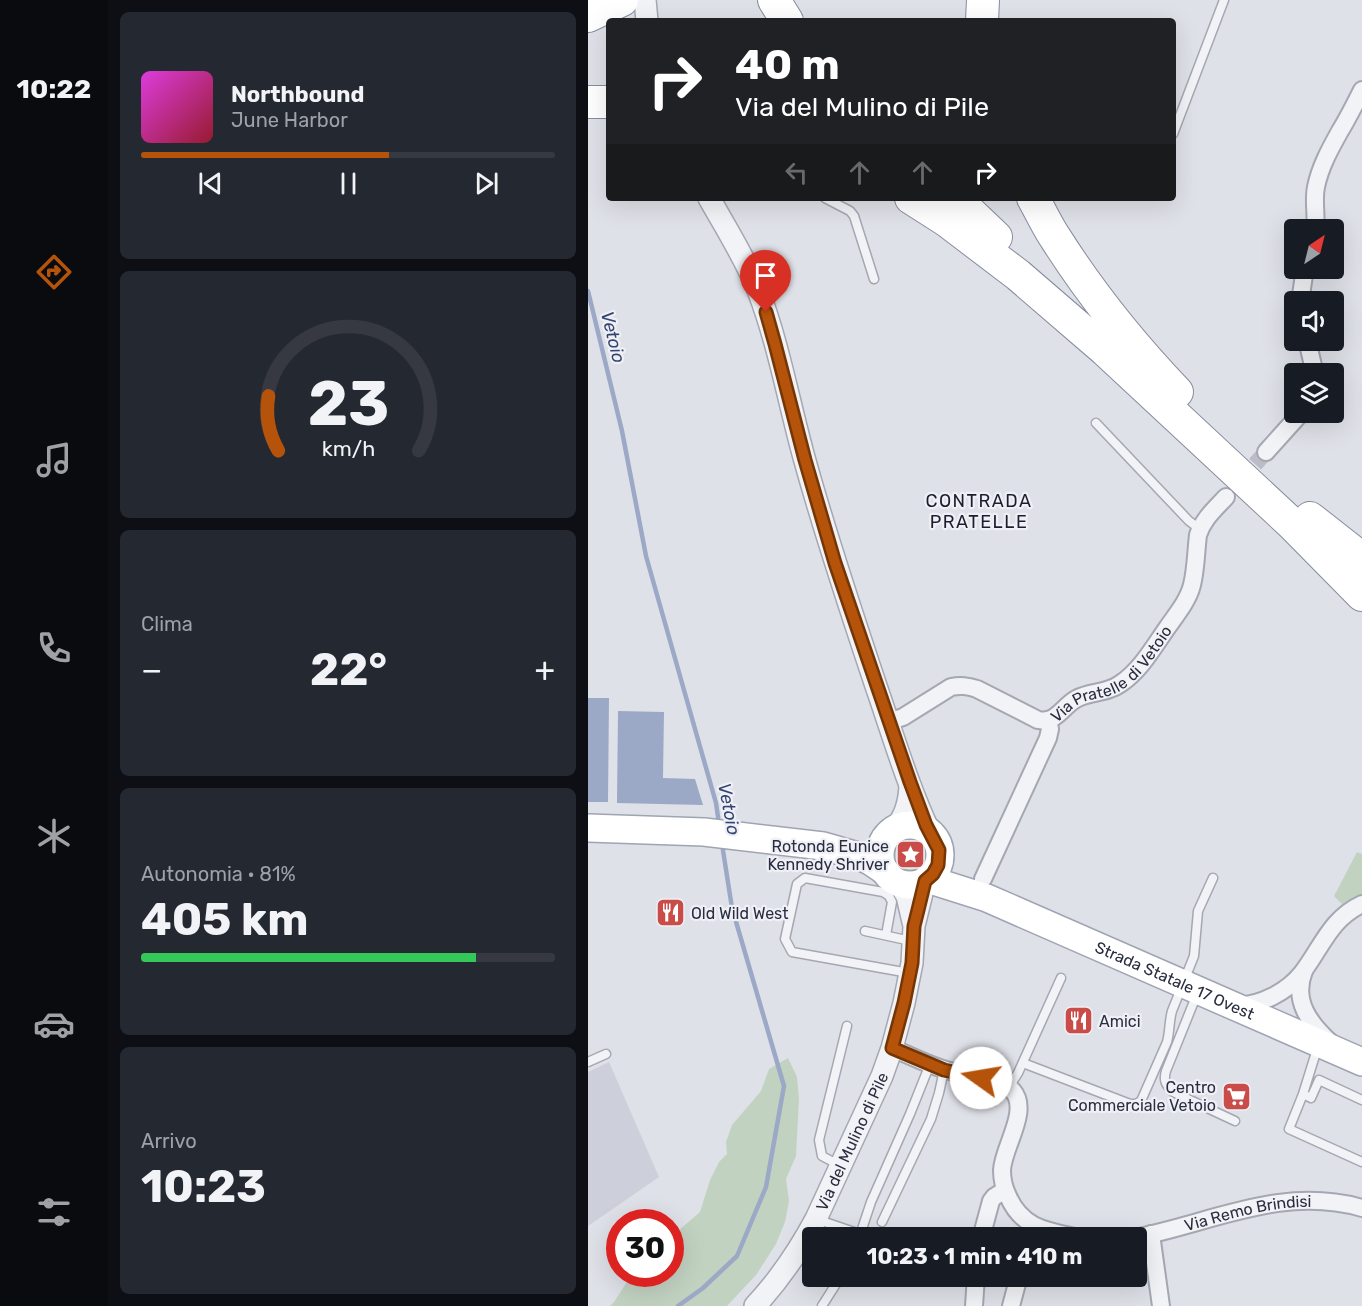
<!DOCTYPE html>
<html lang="it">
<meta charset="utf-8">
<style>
:root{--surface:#171b24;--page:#242831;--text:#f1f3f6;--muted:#9ea1a6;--line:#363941;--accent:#b45309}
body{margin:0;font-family:Rubik,sans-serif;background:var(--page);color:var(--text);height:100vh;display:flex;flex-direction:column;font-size:22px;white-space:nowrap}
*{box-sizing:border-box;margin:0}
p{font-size:20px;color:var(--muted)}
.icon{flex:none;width:33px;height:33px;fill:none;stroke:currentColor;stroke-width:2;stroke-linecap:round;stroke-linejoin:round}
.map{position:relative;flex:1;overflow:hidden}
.drawer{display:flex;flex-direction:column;gap:12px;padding:12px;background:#0d0f14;width:480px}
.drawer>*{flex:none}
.banner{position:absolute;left:18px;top:18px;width:570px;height:183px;border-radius:6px;box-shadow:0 6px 24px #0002;background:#202124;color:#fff;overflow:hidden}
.needle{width:39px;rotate:35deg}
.controls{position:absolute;left:696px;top:219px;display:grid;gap:12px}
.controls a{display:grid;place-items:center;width:60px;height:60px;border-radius:6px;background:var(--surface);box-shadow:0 6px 24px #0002;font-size:30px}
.speed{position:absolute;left:18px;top:1209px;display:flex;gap:12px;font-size:30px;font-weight:700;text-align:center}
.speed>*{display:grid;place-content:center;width:78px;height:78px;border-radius:50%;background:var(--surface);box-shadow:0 6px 24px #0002;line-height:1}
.speed .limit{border:9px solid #d22;background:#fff;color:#111}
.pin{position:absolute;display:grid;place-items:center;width:51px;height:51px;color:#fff;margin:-62px -26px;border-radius:50% 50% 50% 0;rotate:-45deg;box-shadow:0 0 6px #0007}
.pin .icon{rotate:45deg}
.me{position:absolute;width:66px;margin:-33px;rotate:283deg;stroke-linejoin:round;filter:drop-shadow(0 0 4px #0008)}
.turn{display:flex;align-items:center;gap:21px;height:126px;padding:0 30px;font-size:27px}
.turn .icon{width:78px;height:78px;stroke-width:2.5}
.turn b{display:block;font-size:42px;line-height:51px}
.lanes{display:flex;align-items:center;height:57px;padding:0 30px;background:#0003;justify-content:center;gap:30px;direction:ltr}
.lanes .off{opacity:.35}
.big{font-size:45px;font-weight:700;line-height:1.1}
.drawer .tile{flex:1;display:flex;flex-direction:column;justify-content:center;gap:9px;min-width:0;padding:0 21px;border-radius:9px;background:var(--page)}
.drawer .dial{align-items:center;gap:0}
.dial svg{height:156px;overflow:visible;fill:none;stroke:var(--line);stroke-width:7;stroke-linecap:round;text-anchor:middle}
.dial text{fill:var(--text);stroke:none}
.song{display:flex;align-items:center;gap:18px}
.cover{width:72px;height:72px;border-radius:9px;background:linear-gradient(135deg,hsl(300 70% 55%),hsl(350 70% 35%))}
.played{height:6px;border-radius:3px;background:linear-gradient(90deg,var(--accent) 60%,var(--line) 60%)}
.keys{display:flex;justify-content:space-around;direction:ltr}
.heat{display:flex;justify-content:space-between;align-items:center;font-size:33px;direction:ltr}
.charge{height:9px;border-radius:4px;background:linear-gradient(90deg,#34c759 81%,var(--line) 0)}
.trip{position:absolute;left:214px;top:1227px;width:345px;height:60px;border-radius:6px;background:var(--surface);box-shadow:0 6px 24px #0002;font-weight:700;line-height:60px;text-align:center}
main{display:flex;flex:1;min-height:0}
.tabs{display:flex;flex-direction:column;width:108px;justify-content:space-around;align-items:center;background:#090b0e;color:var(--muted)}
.tabs .icon{width:42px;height:42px}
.tabs .selected{color:var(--accent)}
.tabs b{font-size:27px;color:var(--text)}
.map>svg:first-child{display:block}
.built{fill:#cdd0da}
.green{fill:#c2d2c1}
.water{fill:#9ba9c7}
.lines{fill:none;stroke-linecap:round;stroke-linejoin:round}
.stream{stroke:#9ba9c7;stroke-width:4.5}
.minor-tunnel{stroke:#bbbdc6;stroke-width:16;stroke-dasharray:16 8;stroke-linecap:butt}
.service-casing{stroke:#a5a7b2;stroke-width:11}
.minor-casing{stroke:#a5a7b2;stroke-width:20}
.tertiary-casing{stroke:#a5a7b2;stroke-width:24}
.primary-casing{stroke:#9fa4b3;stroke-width:30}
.motorway-casing{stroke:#878c9e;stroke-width:34}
.service{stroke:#f2f3f6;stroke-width:8}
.minor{stroke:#f2f3f6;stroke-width:16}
.tertiary{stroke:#f2f3f6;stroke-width:21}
.primary{stroke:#fff;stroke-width:27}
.motorway{stroke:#fff;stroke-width:32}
.route-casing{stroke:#753606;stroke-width:15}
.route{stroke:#b45309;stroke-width:10}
.labels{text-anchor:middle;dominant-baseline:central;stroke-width:4.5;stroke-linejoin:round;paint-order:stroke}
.street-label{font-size:16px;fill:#292d3f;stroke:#eff0f6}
.poi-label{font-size:16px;fill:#292d3f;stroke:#eff0f6;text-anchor:end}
.water-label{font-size:18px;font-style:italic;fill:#344571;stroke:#eff0f6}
.neighbourhood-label{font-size:18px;letter-spacing:1.5px;fill:#1b1e2f;stroke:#eff0f6}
</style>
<main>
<nav class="tabs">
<b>10:22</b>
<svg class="icon selected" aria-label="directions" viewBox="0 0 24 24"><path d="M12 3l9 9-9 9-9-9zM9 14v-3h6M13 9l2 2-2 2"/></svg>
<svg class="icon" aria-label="music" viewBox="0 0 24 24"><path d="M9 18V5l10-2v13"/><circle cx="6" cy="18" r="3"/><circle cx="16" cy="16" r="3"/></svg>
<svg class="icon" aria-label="phone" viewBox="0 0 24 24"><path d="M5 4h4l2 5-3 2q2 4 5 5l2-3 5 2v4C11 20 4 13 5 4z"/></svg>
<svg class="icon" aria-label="climate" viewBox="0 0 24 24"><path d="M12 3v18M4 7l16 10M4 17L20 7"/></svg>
<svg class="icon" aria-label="car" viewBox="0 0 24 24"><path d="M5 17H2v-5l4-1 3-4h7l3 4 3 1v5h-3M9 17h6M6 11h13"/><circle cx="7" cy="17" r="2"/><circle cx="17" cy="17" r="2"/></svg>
<svg class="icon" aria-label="filters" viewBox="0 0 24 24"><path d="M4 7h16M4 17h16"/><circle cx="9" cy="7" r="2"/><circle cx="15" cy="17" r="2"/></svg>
</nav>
<section class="drawer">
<div class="tile">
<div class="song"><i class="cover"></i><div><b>Northbound</b><p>June Harbor</p></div></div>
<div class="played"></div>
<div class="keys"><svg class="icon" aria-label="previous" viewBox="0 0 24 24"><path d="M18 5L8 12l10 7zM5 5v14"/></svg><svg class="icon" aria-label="pause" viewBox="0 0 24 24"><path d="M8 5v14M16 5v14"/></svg><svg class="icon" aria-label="next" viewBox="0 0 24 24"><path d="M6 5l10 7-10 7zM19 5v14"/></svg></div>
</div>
<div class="tile dial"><svg viewBox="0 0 100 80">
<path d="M14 69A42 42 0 1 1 86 69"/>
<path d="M14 69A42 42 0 0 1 9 41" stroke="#b45309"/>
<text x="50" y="56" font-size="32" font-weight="700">23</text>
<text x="50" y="72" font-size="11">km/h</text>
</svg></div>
<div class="tile"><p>Clima</p>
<div class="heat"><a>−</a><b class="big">22°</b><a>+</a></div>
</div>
<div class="tile"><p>Autonomia · 81%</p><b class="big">405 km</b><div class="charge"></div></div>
<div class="tile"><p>Arrivo</p><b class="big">10:23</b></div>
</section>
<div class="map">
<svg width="774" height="1306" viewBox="0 0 774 1306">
<rect width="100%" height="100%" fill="#dfe1e8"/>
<path class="built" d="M 21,1062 L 71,1177 L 0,1226 L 0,1072 Z"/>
<path class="green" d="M305 856a16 16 0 1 1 32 0a16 16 0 1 1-32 0Z
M 769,852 L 774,854 L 774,895 L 756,906 L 746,896 Z
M 200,1058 L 209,1077 L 211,1099 L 208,1156 L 198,1179 L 201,1201 L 197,1222 L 188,1244 L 168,1275 L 139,1306 L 22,1306 L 26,1302 L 44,1274 L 82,1274 L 83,1237 L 112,1212 L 122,1180 L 131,1162 L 139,1154 L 138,1142 L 144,1125 L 173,1091 L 181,1069 Z"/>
<path class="water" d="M 0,698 L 21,698 L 20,802 L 0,802 Z
M 30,711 L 76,712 L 75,778 L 107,779 L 115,805 L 29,803 Z"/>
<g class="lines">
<path class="stream" d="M 0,291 L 34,431 L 58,556 L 128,803 L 131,824
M 90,1306 L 115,1288 L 149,1256 L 178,1187 L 196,1086 L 144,908 L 134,844"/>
<path class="minor-tunnel" d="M 651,482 L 678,452"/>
<defs>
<path id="service" d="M 585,134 L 636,0
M 237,198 L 262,211 L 266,216 L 286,279
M 508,423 L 601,521 L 612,529
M 277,931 L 323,941
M 298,935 L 304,902 L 301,896 L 295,892 L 217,878 L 209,884 L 197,939 L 204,952 L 321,973
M 609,994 L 578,1071 C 575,1081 578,1085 585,1092 L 647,1121
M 730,1046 L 715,1094 L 701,1129 L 774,1162
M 0,1062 L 18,1054
M 435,1063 L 542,1104 L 548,1104 L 553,1101 L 579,1042 C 582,1031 581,1021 584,1011 L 606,956 L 610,911 L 625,878
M 421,1087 L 430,1073 L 473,978
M 715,1094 L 723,1098 L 731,1080 L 774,1100
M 253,1166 L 234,1156 L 231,1140 L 259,1026
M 228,1219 L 272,1234
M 294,1222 L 343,1119 L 351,1093 L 356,1070
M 271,1238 L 283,1202 L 322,1114 L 342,1064
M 234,1306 L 253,1276"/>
<g id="minor">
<path d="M 727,230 C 729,215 725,201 728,187 C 732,167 742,149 752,131 C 760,118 767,104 774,90"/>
<path d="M 712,302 L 717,268"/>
<path d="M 719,340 L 727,374"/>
<path d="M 678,452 L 714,412"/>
<path id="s1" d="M 300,722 L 315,717 L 363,687 C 373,685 379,686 389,689 L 450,720 C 468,724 475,706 488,699 C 502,691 518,694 532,684 C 552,671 565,648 579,628 C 588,615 600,601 604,585 C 608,569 608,551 610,535 C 615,519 627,509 638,497"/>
<path d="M 395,879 L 460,738 L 462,729 L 460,720"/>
<path d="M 716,971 C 704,1001 722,1024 743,1043"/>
<path d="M 649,1006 C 673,1005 699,992 714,973 C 734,947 742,919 774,904"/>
<path d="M 304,1048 C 321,1055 338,1064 355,1069 C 370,1074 385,1077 400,1080 C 409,1082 419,1084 425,1091 C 442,1111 415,1147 414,1170 C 414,1179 416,1188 420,1196 C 434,1229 460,1231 492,1238"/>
<path d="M 563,1234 L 573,1306"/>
<path d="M 393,1238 L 403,1201 L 406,1197 L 417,1190"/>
<path id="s2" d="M 546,1238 C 624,1223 693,1185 774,1208"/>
<path d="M 386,1306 L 388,1276"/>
<path d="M 423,1306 L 431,1276"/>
</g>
<g id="tertiary">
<path d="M 57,0 L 59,21"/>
<path d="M 121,198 C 138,228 157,258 170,290 C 191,345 201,404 217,461 C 238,537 263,611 288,686 C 305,735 320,787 343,835"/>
<path d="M 305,831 C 317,817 321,804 322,786"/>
<path d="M 311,883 L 319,896 L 325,922"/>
<path id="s3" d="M 167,1306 C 192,1279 211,1251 228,1219 L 294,1076 L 304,1048 L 316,1003 L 324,963 L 326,926 L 337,881"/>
</g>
<g id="primary">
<circle cx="322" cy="855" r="30"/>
<path d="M 0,828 L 116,832 L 235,846 L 273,857 L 282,861 L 297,871"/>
<path id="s4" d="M 339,879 L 399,898 L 774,1062"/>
</g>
<path id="motorway" d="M 186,0 L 199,21
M 0,16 L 34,0
M 394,21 L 395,0
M 0,102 L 21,102
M 323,198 L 359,221 L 430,275 L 517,350 L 704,524 L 774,595
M 367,198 L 408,237
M 445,198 C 453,212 459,226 468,239 C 503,294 544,345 589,392
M 722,518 L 774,559"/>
</defs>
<use href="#service" class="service-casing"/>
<use href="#minor" class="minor-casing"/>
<use href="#tertiary" class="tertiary-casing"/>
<use href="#primary" class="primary-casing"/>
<use href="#motorway" class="motorway-casing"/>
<use href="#service" class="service"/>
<use href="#minor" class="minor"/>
<use href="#tertiary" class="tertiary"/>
<use href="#primary" class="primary"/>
<use href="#motorway" class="motorway"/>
</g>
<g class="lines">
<defs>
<path id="route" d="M 178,312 L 187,344 L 217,460 L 247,563 L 322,782 L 338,825 L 351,850 L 350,865 L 345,874 L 337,881 L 330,910 L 326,926 L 324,963 L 316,1003 L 304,1048 L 356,1070 L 393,1078"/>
</defs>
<use href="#route" class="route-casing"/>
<use href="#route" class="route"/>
</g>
<defs>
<symbol id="sight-square" viewBox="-11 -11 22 22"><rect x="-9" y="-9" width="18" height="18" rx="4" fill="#c94c48" stroke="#eff0f6"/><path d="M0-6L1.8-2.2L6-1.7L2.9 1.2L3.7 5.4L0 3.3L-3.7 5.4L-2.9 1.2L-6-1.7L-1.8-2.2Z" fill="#fff"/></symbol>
<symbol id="restaurant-square" viewBox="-11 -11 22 22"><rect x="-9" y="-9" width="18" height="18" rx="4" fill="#c94c48" stroke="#eff0f6"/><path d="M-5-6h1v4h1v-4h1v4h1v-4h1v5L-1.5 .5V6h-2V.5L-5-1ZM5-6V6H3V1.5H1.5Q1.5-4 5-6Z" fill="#fff"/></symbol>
<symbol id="supermarket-square" viewBox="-11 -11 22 22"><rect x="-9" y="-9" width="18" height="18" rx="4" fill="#c94c48" stroke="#eff0f6"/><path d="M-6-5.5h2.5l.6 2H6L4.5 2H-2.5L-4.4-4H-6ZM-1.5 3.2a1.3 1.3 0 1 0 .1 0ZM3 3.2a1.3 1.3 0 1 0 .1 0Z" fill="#fff"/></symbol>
</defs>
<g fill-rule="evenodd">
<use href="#sight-square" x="306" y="838" width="33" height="33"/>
<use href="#restaurant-square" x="66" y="896" width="33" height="33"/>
<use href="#restaurant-square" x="474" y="1004" width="33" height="33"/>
<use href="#supermarket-square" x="632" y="1080" width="33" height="33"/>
</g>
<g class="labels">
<g class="street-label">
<text stroke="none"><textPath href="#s1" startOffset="258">Via Pratelle di Vetoio</textPath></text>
<text stroke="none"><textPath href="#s4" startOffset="268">Strada Statale 17 Ovest</textPath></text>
<text stroke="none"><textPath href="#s3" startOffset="192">Via del Mulino di Pile</textPath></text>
<text stroke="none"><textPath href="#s2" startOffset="117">Via Remo Brindisi</textPath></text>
</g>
<g class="poi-label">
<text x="301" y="846">Rotonda Eunice<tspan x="301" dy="18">Kennedy Shriver</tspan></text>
<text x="103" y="913" text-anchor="start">Old Wild West</text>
<text x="511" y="1021" text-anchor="start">Amici</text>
<text x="628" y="1087">Centro<tspan x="628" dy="18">Commerciale Vetoio</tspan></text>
</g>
<g class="water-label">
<text transform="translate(25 337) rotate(76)">Vetoio</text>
<text transform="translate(141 809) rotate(79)">Vetoio</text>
</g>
<g class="neighbourhood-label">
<text x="391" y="501">CONTRADA<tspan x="391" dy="21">PRATELLE</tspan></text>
</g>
</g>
</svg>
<div class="controls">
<a><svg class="needle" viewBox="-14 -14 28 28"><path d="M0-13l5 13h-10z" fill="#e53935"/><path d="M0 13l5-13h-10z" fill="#9ea1a6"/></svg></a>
<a><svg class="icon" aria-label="sound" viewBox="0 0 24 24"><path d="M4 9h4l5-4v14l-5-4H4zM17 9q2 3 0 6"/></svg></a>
<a><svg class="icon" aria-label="layers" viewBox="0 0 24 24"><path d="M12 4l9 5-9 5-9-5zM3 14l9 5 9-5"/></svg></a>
</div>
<div class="speed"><div class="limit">30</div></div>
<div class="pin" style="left:178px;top:312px;background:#d93025"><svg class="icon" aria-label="arrive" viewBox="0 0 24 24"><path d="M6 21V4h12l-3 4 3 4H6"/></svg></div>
<svg class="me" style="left:393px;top:1078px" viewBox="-20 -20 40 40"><circle r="19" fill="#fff"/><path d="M0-13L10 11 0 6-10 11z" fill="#b45309"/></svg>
<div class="trip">10:23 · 1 min · 410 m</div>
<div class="banner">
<div class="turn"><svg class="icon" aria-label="right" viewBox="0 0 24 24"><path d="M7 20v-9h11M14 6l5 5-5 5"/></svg><div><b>40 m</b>Via del Mulino di Pile</div></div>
<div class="lanes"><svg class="icon off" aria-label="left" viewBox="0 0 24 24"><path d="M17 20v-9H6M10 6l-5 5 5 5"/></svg><svg class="icon off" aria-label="ahead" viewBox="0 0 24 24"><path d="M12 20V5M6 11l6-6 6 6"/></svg><svg class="icon off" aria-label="ahead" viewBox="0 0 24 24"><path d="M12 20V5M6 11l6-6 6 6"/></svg><svg class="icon" aria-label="right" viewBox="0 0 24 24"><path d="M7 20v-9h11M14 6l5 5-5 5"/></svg></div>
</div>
</div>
</main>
